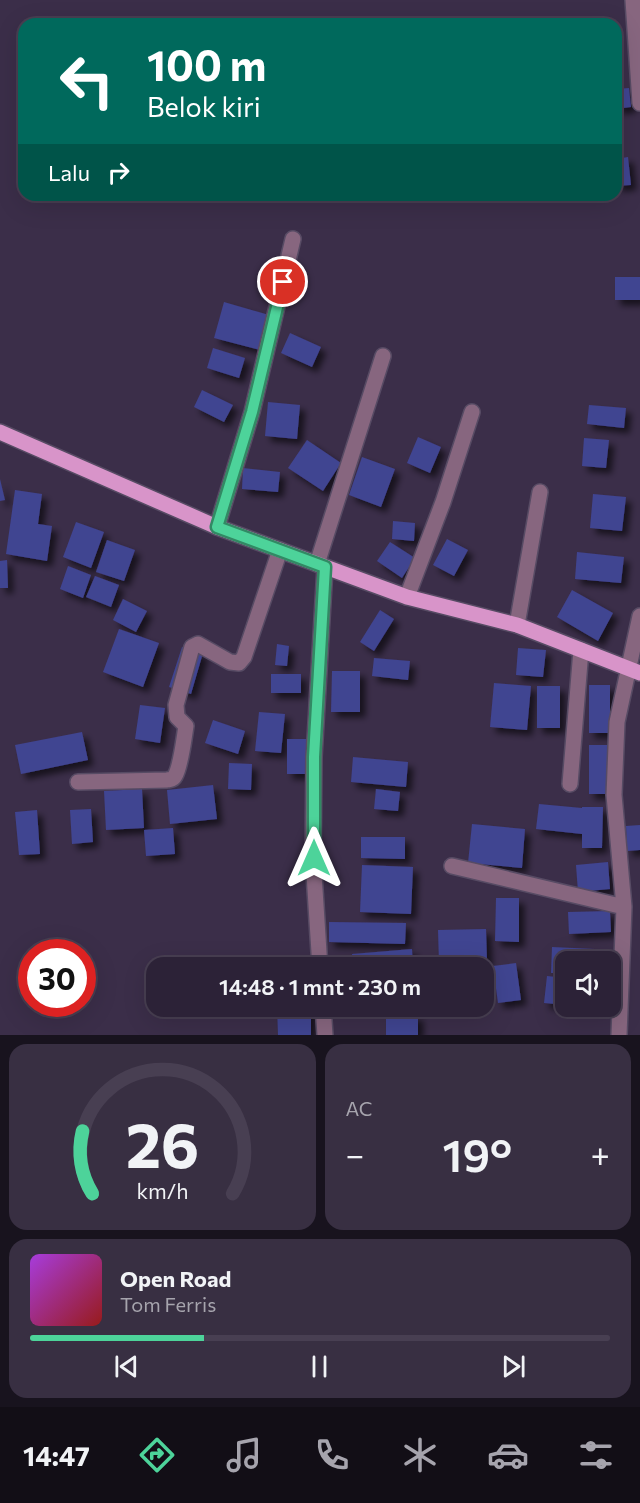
<!DOCTYPE html>
<html lang="id">
<meta charset="utf-8">
<style>
:root{--surface:#2c2237;--page:#382f42;--text:#f1f3f6;--muted:#a6a4ad;--line:#483f52;--accent:#4dd39a}
body{margin:0;font-family:Commissioner,sans-serif;background:var(--page);color:var(--text);height:100vh;display:flex;flex-direction:column;font-size:22px;white-space:nowrap}
*{box-sizing:border-box;margin:0}
p{font-size:20px;color:var(--muted)}
.icon{flex:none;width:33px;height:33px;fill:none;stroke:currentColor;stroke-width:2;stroke-linecap:round;stroke-linejoin:round}
.map{position:relative;height:1035px;overflow:hidden}
.panel{display:flex;flex-direction:column;gap:9px;padding:9px;background:#18131e;flex:1}
.panel>*{flex:none}
.banner{position:absolute;left:18px;top:18px;width:604px;height:183px;border-radius:18px;box-shadow:0 6px 24px #0002,0 0 0 2px var(--line);background:#00695c;color:#fff;overflow:hidden}
.fabs{position:absolute;left:555px;top:951px;display:grid;gap:12px}
.fabs a{display:grid;place-items:center;width:66px;height:66px;border-radius:12px;background:var(--surface);box-shadow:0 6px 24px #0002,0 0 0 2px var(--line);font-size:30px}
.speed{position:absolute;left:18px;top:939px;display:flex;gap:12px;font-size:30px;font-weight:700;text-align:center}
.speed>*{display:grid;place-content:center;width:78px;height:78px;border-radius:50%;background:var(--surface);box-shadow:0 6px 24px #0002,0 0 0 2px var(--line);line-height:1}
.speed .limit{border:9px solid #d22;background:#fff;color:#111}
.pin{position:absolute;display:grid;place-items:center;width:51px;height:51px;color:#fff;margin:-26px;border:3px solid #fff;border-radius:50%;box-shadow:0 2px 6px #0007}
.me{position:absolute;width:66px;margin:-33px;rotate:0deg;stroke-linejoin:round;filter:drop-shadow(0 0 4px #0008)}
.turn{display:flex;align-items:center;gap:21px;height:126px;padding:0 30px;font-size:27px}
.turn .icon{width:78px;height:78px;stroke-width:2.5}
.turn b{display:block;font-size:42px;line-height:51px}
.then{display:flex;align-items:center;height:57px;padding:0 30px;background:#0003;gap:12px;font-size:22px}
.big{font-size:45px;font-weight:600;line-height:1.1}
.panel .tile{flex:1;display:flex;flex-direction:column;justify-content:center;gap:9px;min-width:0;padding:0 21px;border-radius:18px;background:var(--page)}
.panel .dial{align-items:center;gap:0}
.dial svg{height:156px;overflow:visible;fill:none;stroke:var(--line);stroke-width:7;stroke-linecap:round;text-anchor:middle}
.dial text{fill:var(--text);stroke:none}
.song{display:flex;align-items:center;gap:18px}
.cover{width:72px;height:72px;border-radius:9px;background:linear-gradient(135deg,hsl(280 70% 55%),hsl(0 70% 35%))}
.played{height:6px;border-radius:3px;background:linear-gradient(90deg,var(--accent) 30%,var(--line) 30%)}
.keys{display:flex;justify-content:space-around;direction:ltr}
.heat{display:flex;justify-content:space-between;align-items:center;font-size:33px;direction:ltr}
.panel .tiles{flex:1;display:grid;gap:9px;grid-template-columns:1fr 1fr}
.tile:last-child{grid-column:span 2}
.trip{position:absolute;left:146px;top:957px;width:348px;height:60px;border-radius:18px;background:var(--surface);box-shadow:0 6px 24px #0002,0 0 0 2px var(--line);font-weight:600;line-height:60px;text-align:center}
.tabs{display:flex;height:96px;justify-content:space-around;align-items:center;background:#120e16;color:var(--muted)}
.tabs .icon{width:42px;height:42px}
.tabs .selected{color:var(--accent)}
.tabs b{font-size:27px;color:var(--text)}
.map>svg:first-child{display:block}
.building{fill:#404491;filter:url(#shadow)}
.lines{fill:none;stroke-linecap:round;stroke-linejoin:round}
.minor-casing{stroke:#574b64;stroke-width:18}
.major-casing{stroke:#574b64;stroke-width:18}
.minor{stroke:#87667f;stroke-width:15}
.major{stroke:#d894c9;stroke-width:15}
.route-casing{stroke:#328964;stroke-width:15}
.route{stroke:#4dd39a;stroke-width:10}
</style>
<div class="map">
<svg width="640" height="1035" viewBox="0 0 640 1035">
<defs>
<filter id="shadow"><feDropShadow dx="5.5" dy="5.5" stdDeviation="3" flood-color="#0009"/></filter>
</defs>
<rect width="100%" height="100%" fill="#3b2e49"/>
<path class="building" d="M 629,88 L 631,107 L 616,109 L 616,89 Z
M 628,157 L 631,185 L 616,186 L 616,159 Z
M 615,277 L 640,277 L 640,300 L 615,300 Z
M 224,302 L 269,315 L 260,350 L 214,338 Z
M 290,333 L 321,347 L 312,367 L 281,353 Z
M 213,348 L 245,358 L 239,378 L 207,368 Z
M 202,390 L 233,405 L 224,422 L 194,407 Z
M 268,402 L 300,405 L 297,439 L 265,436 Z
M 589,405 L 626,408 L 624,428 L 587,424 Z
M 418,437 L 441,447 L 430,473 L 407,463 Z
M 584,438 L 609,440 L 606,468 L 582,466 Z
M 307,440 L 341,463 L 323,491 L 288,468 Z
M 362,457 L 395,469 L 381,507 L 349,495 Z
M 243,468 L 280,472 L 278,492 L 242,489 Z
M 0,479 L 5,500 L 0,501 Z
M 15,490 L 42,494 L 38,524 L 52,526 L 47,561 L 6,554 Z
M 593,494 L 626,497 L 622,531 L 590,528 Z
M 393,521 L 415,523 L 414,541 L 392,539 Z
M 76,522 L 104,532 L 91,568 L 63,557 Z
M 447,539 L 468,550 L 454,576 L 433,565 Z
M 107,540 L 135,550 L 124,581 L 96,572 Z
M 390,542 L 415,558 L 402,578 L 377,561 Z
M 577,552 L 624,557 L 621,583 L 575,579 Z
M 7,560 L 8,588 L 0,588 L 0,561 Z
M 68,566 L 91,575 L 83,598 L 60,589 Z
M 95,576 L 119,585 L 111,607 L 86,597 Z
M 572,590 L 613,613 L 598,641 L 557,617 Z
M 123,599 L 147,611 L 136,632 L 113,620 Z
M 380,610 L 394,619 L 374,651 L 360,642 Z
M 119,629 L 159,643 L 143,687 L 103,672 Z
M 277,644 L 289,646 L 287,666 L 275,665 Z
M 182,647 L 203,653 L 191,694 L 169,687 Z
M 518,648 L 546,650 L 543,677 L 516,675 Z
M 374,658 L 410,661 L 408,680 L 372,676 Z
M 332,671 L 360,671 L 360,712 L 331,712 Z
M 271,674 L 301,674 L 301,693 L 271,693 Z
M 494,683 L 531,686 L 527,730 L 490,727 Z
M 589,685 L 610,685 L 610,733 L 589,733 Z
M 537,686 L 560,686 L 560,728 L 537,728 Z
M 140,705 L 165,708 L 160,743 L 135,739 Z
M 259,712 L 285,714 L 281,753 L 255,751 Z
M 213,720 L 245,731 L 238,754 L 205,743 Z
M 82,732 L 88,760 L 21,774 L 15,745 Z
M 287,739 L 309,739 L 309,774 L 287,774 Z
M 589,745 L 610,745 L 610,794 L 589,794 Z
M 353,757 L 408,762 L 406,787 L 351,782 Z
M 229,763 L 252,764 L 251,790 L 228,789 Z
M 213,785 L 217,819 L 170,824 L 167,790 Z
M 142,789 L 144,828 L 106,830 L 104,791 Z
M 376,789 L 400,792 L 398,811 L 374,809 Z
M 539,804 L 582,808 L 582,807 L 603,807 L 602,848 L 582,848 L 582,834 L 536,829 Z
M 91,809 L 93,842 L 72,844 L 70,810 Z
M 37,810 L 40,854 L 19,855 L 15,812 Z
M 472,824 L 525,829 L 522,868 L 468,863 Z
M 640,825 L 640,850 L 627,851 L 626,826 Z
M 173,828 L 175,854 L 146,856 L 144,830 Z
M 361,837 L 405,837 L 405,859 L 361,858 Z
M 608,862 L 610,889 L 578,892 L 576,865 Z
M 362,865 L 413,867 L 411,914 L 360,912 Z
M 496,898 L 519,898 L 519,942 L 495,941 Z
M 610,911 L 611,932 L 569,934 L 568,912 Z
M 329,922 L 406,923 L 405,944 L 329,942 Z
M 486,929 L 487,961 L 439,963 L 438,930 Z
M 552,947 L 595,949 L 594,962 L 566,962 L 566,973 L 551,973 Z
M 412,949 L 413,968 L 353,968 L 352,954 Z
M 516,963 L 521,1000 L 498,1003 L 493,966 Z
M 547,976 L 566,978 L 566,1005 L 544,1003 Z
M 277,1006 L 311,1006 L 311,1035 L 278,1035 Z
M 386,1015 L 418,1015 L 418,1035 L 386,1035 Z"/>
<g class="lines">
<defs>
<path id="minor" d="M 633,0 L 640,103
M 217,527 L 252,412 L 293,239
M 317,564 L 383,356
M 407,597 L 443,502 L 472,412
M 517,625 L 540,492
M 78,782 L 167,780 C 172,779 173,780 175,776 C 181,766 184,738 186,726 L 177,717 L 176,705 L 192,647 L 198,644 L 230,662 L 239,663 L 244,657 L 280,550
M 570,784 L 581,650
M 452,866 L 624,907
M 320,968 L 313,858 L 314,757 L 325,567
M 323,1006 L 325,1035
M 619,1035 L 624,907 L 614,795 L 617,722 L 640,616"/>
<path id="major" d="M 0,432 L 217,527 L 407,597 L 517,625 L 640,673"/>
</defs>
<use href="#minor" class="minor-casing"/>
<use href="#major" class="major-casing"/>
<use href="#minor" class="minor"/>
<use href="#major" class="major"/>
</g>
<g class="lines">
<defs>
<path id="route" d="M 283,282 L 252,412 L 217,527 L 325,567 L 314,757 L 314,858"/>
</defs>
<use href="#route" class="route-casing"/>
<use href="#route" class="route"/>
</g>
</svg>
<div class="fabs">
<a><svg class="icon" aria-label="sound" viewBox="0 0 24 24"><path d="M4 9h4l5-4v14l-5-4H4zM17 9q2 3 0 6"/></svg></a>
</div>
<div class="speed"><div class="limit">30</div></div>
<div class="pin" style="left:283px;top:282px;background:#d93025"><svg class="icon" aria-label="arrive" viewBox="0 0 24 24"><path d="M6 21V4h12l-3 4 3 4H6"/></svg></div>
<svg class="me" style="left:314px;top:858px" viewBox="-20 -20 40 40"><path d="M0-17L14 15 0 8-14 15z" fill="#4dd39a" stroke="#fff" stroke-width="4"/></svg>
<div class="trip">14:48 · 1 mnt · 230 m</div>
<div class="banner">
<div class="turn"><svg class="icon" aria-label="left" viewBox="0 0 24 24"><path d="M17 20v-9H6M10 6l-5 5 5 5"/></svg><div><b>100 m</b>Belok kiri</div></div>
<div class="then">Lalu<svg class="icon" aria-label="right" viewBox="0 0 24 24"><path d="M7 20v-9h11M14 6l5 5-5 5"/></svg></div>
</div>
</div>
<section class="panel">
<div class="tiles">
<div class="tile dial"><svg viewBox="0 0 100 80">
<path d="M14 69A42 42 0 1 1 86 69"/>
<path d="M14 69A42 42 0 0 1 9 37" stroke="#4dd39a"/>
<text x="50" y="56" font-size="32" font-weight="700">26</text>
<text x="50" y="72" font-size="11">km/h</text>
</svg></div>
<div class="tile"><p>AC</p>
<div class="heat"><a>−</a><b class="big">19°</b><a>+</a></div>
</div>
<div class="tile">
<div class="song"><i class="cover"></i><div><b>Open Road</b><p>Tom Ferris</p></div></div>
<div class="played"></div>
<div class="keys"><svg class="icon" aria-label="previous" viewBox="0 0 24 24"><path d="M18 5L8 12l10 7zM5 5v14"/></svg><svg class="icon" aria-label="pause" viewBox="0 0 24 24"><path d="M8 5v14M16 5v14"/></svg><svg class="icon" aria-label="next" viewBox="0 0 24 24"><path d="M6 5l10 7-10 7zM19 5v14"/></svg></div>
</div>
</div>
</section>
<nav class="tabs">
<b>14:47</b>
<svg class="icon selected" aria-label="directions" viewBox="0 0 24 24"><path d="M12 3l9 9-9 9-9-9zM9 14v-3h6M13 9l2 2-2 2"/></svg>
<svg class="icon" aria-label="music" viewBox="0 0 24 24"><path d="M9 18V5l10-2v13"/><circle cx="6" cy="18" r="3"/><circle cx="16" cy="16" r="3"/></svg>
<svg class="icon" aria-label="phone" viewBox="0 0 24 24"><path d="M5 4h4l2 5-3 2q2 4 5 5l2-3 5 2v4C11 20 4 13 5 4z"/></svg>
<svg class="icon" aria-label="climate" viewBox="0 0 24 24"><path d="M12 3v18M4 7l16 10M4 17L20 7"/></svg>
<svg class="icon" aria-label="car" viewBox="0 0 24 24"><path d="M5 17H2v-5l4-1 3-4h7l3 4 3 1v5h-3M9 17h6M6 11h13"/><circle cx="7" cy="17" r="2"/><circle cx="17" cy="17" r="2"/></svg>
<svg class="icon" aria-label="filters" viewBox="0 0 24 24"><path d="M4 7h16M4 17h16"/><circle cx="9" cy="7" r="2"/><circle cx="15" cy="17" r="2"/></svg>
</nav>
